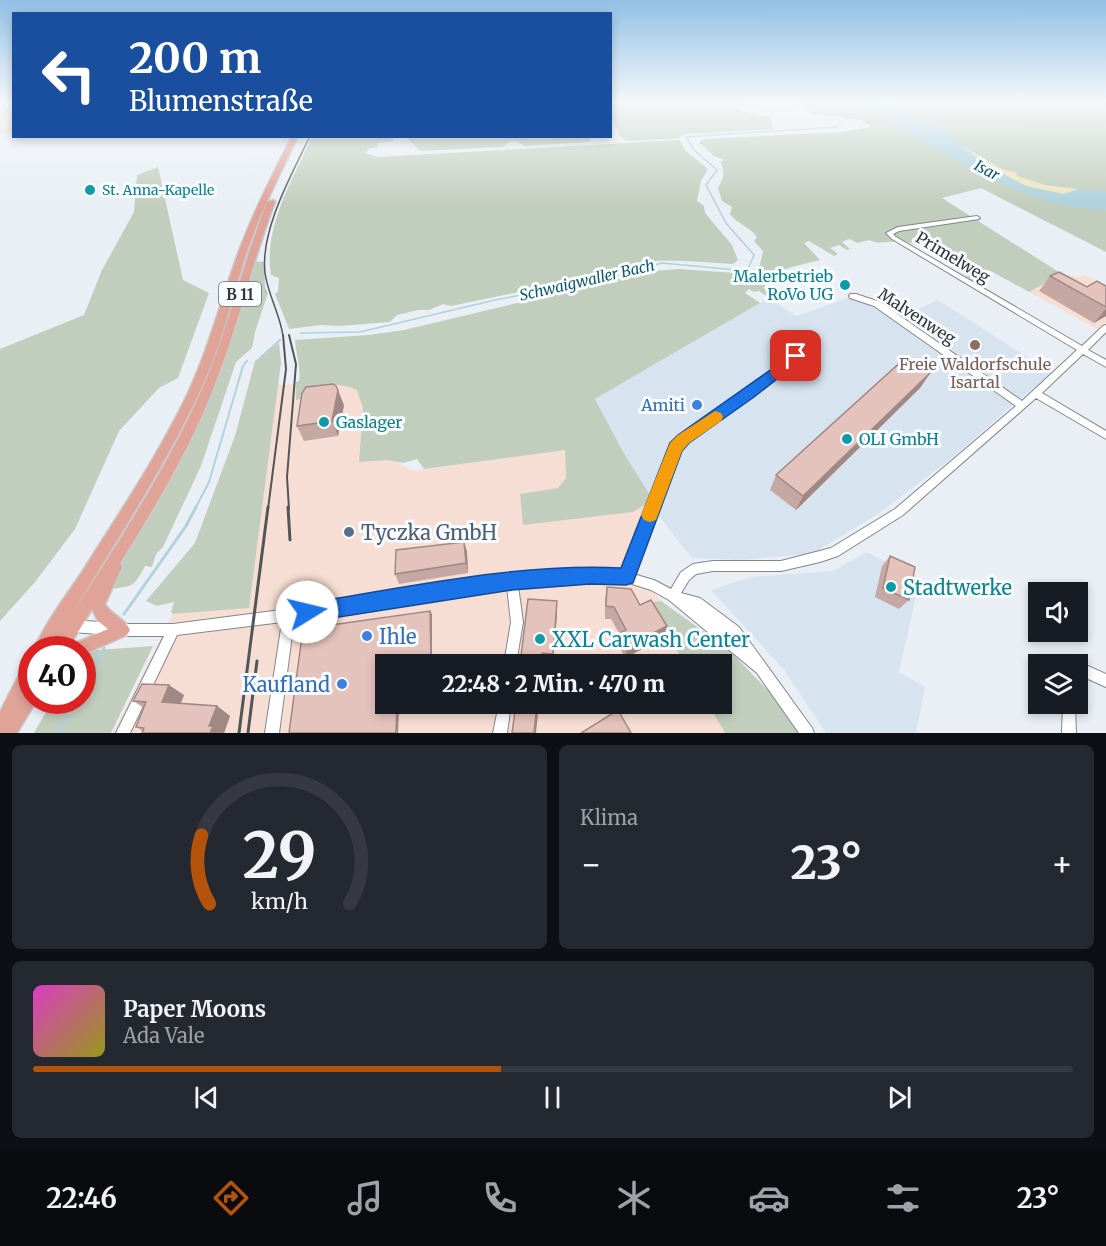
<!DOCTYPE html>
<html lang="de">
<meta charset="utf-8">
<style>
:root{--surface:#171b24;--page:#242831;--text:#f1f3f6;--muted:#9ea1a6;--line:#363941;--accent:#b45309}
body{margin:0;font-family:Merriweather,serif;background:var(--page);color:var(--text);height:100vh;display:flex;flex-direction:column;font-size:22px;white-space:nowrap}
*{box-sizing:border-box;margin:0}
p{font-size:20px;color:var(--muted)}
.icon{flex:none;width:33px;height:33px;fill:none;stroke:currentColor;stroke-width:2;stroke-linecap:round;stroke-linejoin:round}
.map{position:relative;height:733px;overflow:hidden}
.panel{display:flex;flex-direction:column;gap:12px;padding:12px;background:#0d0f14;flex:1}
.panel>*{flex:none}
.banner{position:absolute;left:12px;top:12px;width:600px;height:126px;border-radius:0px;box-shadow:0 3px 9px #0003;background:#1a4fa0;color:#fff;overflow:hidden}
.controls{position:absolute;left:1028px;top:582px;display:grid;gap:12px}
.controls a{display:grid;place-items:center;width:60px;height:60px;border-radius:0px;background:var(--surface);box-shadow:0 3px 9px #0003;font-size:30px}
.speed{position:absolute;left:18px;top:636px;display:flex;gap:12px;font-size:30px;font-weight:700;text-align:center}
.speed>*{display:grid;place-content:center;width:78px;height:78px;border-radius:50%;background:var(--surface);box-shadow:0 3px 9px #0003;line-height:1}
.speed .limit{border:9px solid #d22;background:#fff;color:#111}
.pin{position:absolute;display:grid;place-items:center;width:51px;height:51px;color:#fff;margin:-26px;border-radius:12px;box-shadow:0 3px 9px #0006}
.me{position:absolute;width:66px;margin:-33px;rotate:81deg;stroke-linejoin:round;filter:drop-shadow(0 0 4px #0008)}
.turn{display:flex;align-items:center;gap:21px;height:126px;padding:0 18px;font-size:27px}
.turn .icon{width:78px;height:78px;stroke-width:2.5}
.turn b{display:block;font-size:42px;line-height:51px}
.big{font-size:45px;font-weight:800;line-height:1.1}
.panel .tile{flex:1;display:flex;flex-direction:column;justify-content:center;gap:9px;min-width:0;padding:0 21px;border-radius:9px;background:var(--page)}
.panel .dial{align-items:center;gap:0}
.dial svg{height:156px;overflow:visible;fill:none;stroke:var(--line);stroke-width:7;stroke-linecap:round;text-anchor:middle}
.dial text{fill:var(--text);stroke:none}
.song{display:flex;align-items:center;gap:18px}
.cover{width:72px;height:72px;border-radius:9px;background:linear-gradient(135deg,hsl(310 70% 55%),hsl(60 70% 35%))}
.played{height:6px;border-radius:3px;background:linear-gradient(90deg,var(--accent) 45%,var(--line) 45%)}
.keys{display:flex;justify-content:space-around;direction:ltr}
.heat{display:flex;justify-content:space-between;align-items:center;font-size:33px;direction:ltr}
.panel .tiles{flex:1;display:grid;gap:12px;grid-template-columns:1fr 1fr}
.tile:last-child{grid-column:span 2}
.trip{position:absolute;left:375px;top:654px;width:357px;height:60px;border-radius:0px;background:var(--surface);box-shadow:0 3px 9px #0003;font-weight:800;line-height:60px;text-align:center}
.tab-bar{display:flex;height:96px;justify-content:space-around;align-items:center;background:#090b0e;color:var(--muted)}
.tab-bar .icon{width:42px;height:42px}
.tab-bar .current{color:var(--accent)}
.tab-bar b{font-size:27px;color:var(--text)}
.map>svg:first-child{display:block}
.commercial{fill:#f7ded4}
.built{fill:#d7e4ef}
.green{fill:#c2cebd}
.sand{fill:#eee5bf}
.water{fill:#afd2dd}
.lines{fill:none;stroke-linecap:round;stroke-linejoin:round}
.stream-far2{stroke:#afd2dd;stroke-width:1.5}
.stream-far1{stroke:#afd2dd;stroke-width:2}
.stream{stroke:#afd2dd;stroke-width:3}
.minor-casing{stroke:#82878d;stroke-width:2}
.major-casing{stroke:#cacacb;stroke-width:3}
.minor{fill:#fff;fill-rule:evenodd}
.major{fill:#e0a398;fill-rule:evenodd}
.rail-far2{stroke:#535659;stroke-width:1.5}
.rail-far1{stroke:#535659;stroke-width:2}
.rail{stroke:#535659;stroke-width:3}
.wall{fill:#c5a8a3}
.shaded-wall{fill:#a08884}
.building{fill:#e5c3bd;stroke:#a08884;stroke-width:1.5}
.route{fill:#1a73e8;stroke:#114b97;stroke-width:1.5}
.slow{fill:#f59e0b}
.culture-dot{fill:#0f9aa8;stroke:#f9fcfe;stroke-width:2}
.education-dot{fill:#8d6e63;stroke:#f9fcfe;stroke-width:2}
.shop-dot{fill:#3f7fe0;stroke:#f9fcfe;stroke-width:2}
.service-dot{fill:#5c6f8a;stroke:#f9fcfe;stroke-width:2}
.labels{text-anchor:middle;dominant-baseline:central;stroke-width:6;stroke-linejoin:round;paint-order:stroke}
.far-culture-label{font-size:14px;fill:#0d838f;stroke:#f9fcfe;text-anchor:start}
.far-water-label{font-size:15px;font-style:italic;fill:#125768;stroke:#f9fcfe}
.shield{fill:#f9fcfe;stroke:#6e7072;stroke-width:1.5}
.shield-label{font-size:15px;font-weight:bold;fill:#323436}
.street-label{font-size:16px;fill:#323436;stroke:#f9fcfe}
.culture-label{font-size:16px;fill:#0d838f;stroke:#f9fcfe;text-anchor:start}
.education-label{font-size:16px;fill:#785e54;stroke:#f9fcfe}
.shop-label{font-size:16px;fill:#366cbe;stroke:#f9fcfe;text-anchor:end}
.near-service-label{font-size:20px;fill:#4e5e75;stroke:#f9fcfe;text-anchor:start}
.near-culture-label{font-size:20px;fill:#0d838f;stroke:#f9fcfe;text-anchor:start}
.near-shop-label{font-size:20px;fill:#366cbe;stroke:#f9fcfe;text-anchor:start}
</style>
<div class="map">
<svg width="1106" height="733" viewBox="0 0 1106 733">
<rect width="100%" height="100%" fill="#e9eff5"/>
<path class="commercial" d="M 0,101 L 13,101 L 13,132 L 0,134 Z
M 1062,274 L 1078,277 L 1084,275 L 1106,286 L 1106,323 L 1097,329 L 1029,292 Z
M 374,377 L 375,451 L 413,471 L 602,444 L 650,505 L 628,558 L 661,601 L 649,603 L 685,664 L 386,664 L 386,704 L 708,704 L 725,733 L 113,733 L 173,614 L 249,608 L 278,385 Z"/>
<path class="built" d="M 851,297 L 881,311 L 1014,404 L 952,458 L 878,514 L 812,554 L 739,560 L 692,558 L 602,444 L 595,399 L 769,298 L 796,316 Z
M 938,300 L 1052,373 L 1020,399 L 902,317 Z
M 867,552 L 920,579 L 899,672 L 925,687 L 916,733 L 826,733 L 784,670 L 711,590 L 751,577 L 833,571 Z"/>
<path class="green" d="M 611,101 L 754,101 L 760,104 L 757,107 L 742,102 L 746,105 L 738,107 L 741,111 L 769,117 L 774,129 L 686,134 L 679,137 L 681,138 L 627,141 L 619,135 L 619,131 L 613,121 Z
M 790,101 L 1106,101 L 1106,252 L 981,188 L 942,198 L 1062,274 L 1029,292 L 989,270 L 971,281 C 961,269 916,241 901,241 C 891,241 878,245 869,240 L 858,243 L 849,239 L 842,242 L 850,249 L 847,250 L 839,245 L 830,248 L 838,254 L 834,256 L 809,241 L 804,243 L 820,260 C 800,266 772,267 764,288 L 775,297 L 768,297 L 759,291 L 754,292 L 749,289 L 745,293 L 760,303 L 595,399 L 623,452 L 653,500 L 633,512 L 523,525 L 520,494 L 558,488 L 566,478 L 565,450 L 424,469 L 417,459 L 403,463 L 387,460 L 359,462 L 363,408 L 357,390 C 341,382 311,383 300,399 L 296,400 L 296,382 L 299,381 C 301,367 296,354 295,340 L 369,335 L 404,330 L 652,271 L 679,269 L 749,274 L 760,265 L 763,251 L 754,241 L 757,237 C 750,227 737,224 730,214 L 732,207 L 722,201 L 718,188 C 724,178 725,173 721,162 L 724,160 L 714,156 L 699,142 L 704,139 L 841,132 L 872,127 L 861,120 L 815,114 Z
M 391,136 L 394,141 L 377,143 L 378,147 L 370,148 L 365,153 L 378,157 L 680,140 L 686,151 L 708,169 L 701,181 L 697,201 L 704,206 L 705,213 L 732,245 L 738,260 L 733,264 C 710,263 635,254 620,271 L 451,306 L 443,304 L 429,310 L 418,310 L 397,315 L 390,322 L 340,326 L 321,325 L 289,329 L 275,294 L 278,291 L 279,278 L 271,275 C 263,227 293,179 312,137 Z
M 590,137 L 590,141 L 588,142 L 525,146 L 516,141 L 509,142 L 502,147 L 420,151 L 406,137 Z
M 158,167 L 183,280 L 209,293 L 178,378 L 159,388 L 119,431 L 75,529 L 35,582 L 0,621 L 0,349 L 84,315 L 102,270 L 134,212 L 137,175 Z
M 252,261 L 264,262 L 265,287 L 268,293 L 255,332 L 252,348 L 236,362 L 201,466 L 163,547 L 156,554 L 152,567 L 145,566 C 134,587 133,586 111,589 L 117,570 L 158,503 L 193,437 Z
M 279,343 L 281,363 L 249,608 L 173,614 L 171,612 L 174,602 L 157,606 L 146,601 L 195,543 L 235,436 L 255,361 Z
M 661,601 L 728,649 L 779,702 L 799,733 L 725,733 L 708,704 L 722,704 L 722,664 L 685,664 L 648,603 Z
M 153,646 L 111,733 L 34,733 L 52,701 L 82,700 L 83,651 Z"/>
<path class="sand" d="M 964,147 L 1002,169 L 1016,173 L 1017,176 L 1045,185 L 1078,189 C 1073,191 1065,194 1061,194 C 1036,194 978,168 964,147 Z"/>
<path class="water" d="M 876,101 L 890,101 L 939,128 L 987,165 L 1026,186 L 1064,194 L 1078,189 L 1106,191 L 1106,210 C 1045,209 994,181 941,152 C 926,144 901,131 891,119 L 894,112 Z"/>
<g class="lines">
<path class="stream-far2" d="M 823,101 L 840,109
M 300,333 L 360,332 L 495,300 L 592,282 L 662,263 L 747,271 L 754,255 L 726,223 L 706,185 L 717,170 L 694,150 L 686,137 L 836,127 L 855,112 L 892,110"/>
<path class="stream-far1" d="M 260,358 L 280,340
M 195,509 L 209,482 L 243,366 L 247,361"/>
<path class="stream" d="M 124,614 L 186,526 L 196,507
M 82,687 L 104,648
M 58,733 L 75,700"/>
<defs>
<path id="minor" d="M 2,101 L 6,101 L 10,108 L 0,114 L 0,111 L 5,108 Z
M 977,216 L 980,218 L 979,219 L 899,231 L 893,234 L 896,237 L 1082,346 L 1103,326 L 1106,325 L 1106,332 L 1088,350 L 1106,360 L 1106,367 L 1083,354 L 1042,393 L 1106,431 L 1106,439 L 1036,398 L 903,515 L 838,556 L 820,562 L 781,571 L 713,571 L 696,574 L 689,580 L 681,593 L 700,598 L 739,627 L 812,728 L 814,733 L 799,733 L 757,673 L 669,600 L 651,590 L 626,582 L 590,580 L 518,586 L 523,622 L 516,664 L 504,664 L 511,622 L 507,587 L 294,620 L 279,733 L 265,733 L 282,622 L 177,635 L 130,733 L 116,733 L 164,636 L 129,636 L 71,632 L 67,630 L 65,626 L 67,622 L 71,620 L 129,624 L 173,624 L 289,609 L 512,576 L 590,570 L 623,571 L 671,448 L 680,436 L 755,385 L 794,354 L 800,354 L 801,356 L 800,358 L 761,389 L 686,442 L 680,450 L 633,574 L 654,580 L 671,589 L 681,572 L 693,564 L 713,561 L 781,561 L 831,548 L 895,509 L 1016,406 L 874,306 L 850,298 L 849,296 L 850,294 L 856,294 L 880,302 L 1022,401 L 1077,350 L 892,239 L 886,233 L 898,227 Z
M 1077,661 L 1106,674 L 1106,687 L 1077,674 L 1077,664 L 1072,664 L 1073,663 Z
M 499,704 L 511,704 L 507,733 L 493,733 Z
M 1063,704 L 1075,704 L 1076,733 L 1062,733 Z"/>
<path id="major" d="M 292,136 L 298,136 C 279,176 259,215 245,257 C 232,299 222,342 204,382 C 168,462 119,536 74,611 C 122,537 171,462 206,380 C 227,330 240,275 259,224 L 267,202 L 274,200 L 275,202 C 253,259 240,319 218,376 C 194,442 157,504 120,563 L 122,567 L 105,604 C 111,615 125,618 130,630 L 127,635 L 82,655 L 82,650 L 68,650 L 71,645 L 108,629 L 98,621 L 92,609 L 67,650 L 34,650 C 45,623 66,596 82,572 C 114,521 148,471 176,417 C 207,360 219,303 242,243 C 256,207 274,172 292,136 Z
M 32,659 L 32,700 L 37,700 L 17,733 L 0,733 L 0,712 L 26,661 Z"/>
</defs>
<use href="#minor" class="minor-casing"/>
<use href="#major" class="major-casing"/>
<use href="#minor" class="minor"/>
<use href="#major" class="major"/>
<path class="rail-far2" d="M 283,336 C 280,314 268,295 265,273 C 260,230 292,174 310,136"/>
<path class="rail-far1" d="M 268,509 L 286,369 L 283,335
M 289,509 L 287,477 L 296,364 L 289,335"/>
<path class="rail" d="M 288,507 L 290,540
M 239,733 L 268,507
M 248,733 L 257,661"/>
</g>
<path class="wall" d="M 1050,276 L 1087,287 L 1106,286 L 1106,316 L 1094,323 L 1039,291 Z
M 930,373 L 920,388 L 796,510 L 770,490 L 776,475 Z
M 344,405 L 338,436 L 304,441 L 297,426 Z
M 464,542 L 467,552 L 468,573 L 399,584 L 395,574 Z
M 890,556 L 909,600 L 899,609 L 875,597 L 882,566 Z
M 607,587 L 640,605 L 663,638 L 625,658 L 618,645 L 620,635 L 611,619 L 605,619 L 605,600 Z
M 432,614 L 432,663 L 420,664 L 386,664 L 386,704 L 399,704 L 398,733 L 289,733 Z
M 557,614 L 553,664 L 520,664 Z
M 184,695 L 180,704 L 217,706 L 230,716 L 224,733 L 142,733 L 143,731 L 136,727 L 144,708 L 133,701 Z"/>
<path class="shaded-wall" d="M 1106,309 L 1106,316 L 1094,323 Z
M 930,373 L 920,388 L 796,510 L 803,496 Z
M 338,390 L 344,405 L 338,436 L 332,421 Z
M 464,542 L 467,552 L 468,573 L 466,563 Z
M 557,601 L 557,614 L 553,664 L 553,654 Z
M 430,611 L 432,614 L 432,663 L 431,660 Z
M 667,626 L 663,638 L 625,658 L 628,646 Z
M 169,685 L 184,695 L 177,713 L 162,702 Z
M 397,704 L 399,704 L 398,733 L 396,733 Z
M 537,704 L 539,704 L 536,733 L 534,733 Z
M 217,706 L 230,716 L 224,733 L 210,733 L 209,726 Z"/>
<path class="building" d="M 1059,272 L 1087,287 L 1097,281 L 1106,286 L 1106,307 L 1050,276 Z
M 904,359 L 930,373 L 803,496 L 776,475 Z
M 333,384 L 336,386 L 338,390 L 332,421 L 297,426 L 302,393 L 306,387 Z
M 464,542 L 466,563 L 395,574 L 396,550 Z
M 890,556 L 915,567 L 909,600 L 883,588 Z
M 607,587 L 631,589 L 640,605 L 651,600 L 667,626 L 628,646 L 620,633 L 626,630 L 614,607 L 606,606 Z
M 528,599 L 557,601 L 553,654 L 542,653 L 541,664 L 520,664 Z
M 430,611 L 431,660 L 400,664 L 386,664 L 386,704 L 397,704 L 396,733 L 289,733 L 303,629 Z
M 142,684 L 169,685 L 162,702 L 217,706 L 209,726 L 213,726 L 210,733 L 142,733 L 144,728 L 136,727 L 146,702 L 133,701 Z
M 516,704 L 537,704 L 534,733 L 512,733 Z
M 618,710 L 631,733 L 581,733 Z"/>
<linearGradient id="sky" x2="0" y2="1"><stop stop-color="#91c0e4"/><stop offset="0.5" stop-color="#f5f8fa"/><stop offset="1" stop-color="#f5f8fa" stop-opacity="0"/></linearGradient>
<rect width="1106" height="204" fill="url(#sky)"/>
<path class="route" d="M 796,352 L 803,356 L 801,360 L 754,397 L 689,443 L 682,451 L 633,583 L 626,585 L 590,584 L 512,590 L 307,622 L 300,619 L 298,612 L 300,605 L 307,603 C 410,587 516,563 621,568 L 670,443 L 678,435 Z"/>
<path class="slow" d="M 715,411 L 721,413 L 723,417 L 721,421 L 689,443 L 682,451 L 656,520 L 650,522 L 644,520 L 641,515 L 670,443 L 678,435 Z"/>
<g class="culture-dot">
<circle cx="90" cy="190" r="6"/>
<circle cx="845" cy="285" r="6"/>
<circle cx="324" cy="422" r="6"/>
<circle cx="847" cy="439" r="6"/>
<circle cx="891" cy="587" r="6"/>
<circle cx="540" cy="639" r="6"/>
</g>
<circle class="education-dot" cx="975" cy="345" r="6"/>
<g class="shop-dot">
<circle cx="697" cy="405" r="6"/>
<circle cx="367" cy="636" r="6"/>
<circle cx="342" cy="684" r="6"/>
</g>
<circle class="service-dot" cx="349" cy="532" r="6"/>
<g class="labels">
<g class="far-culture-label">
<text x="102" y="190">St. Anna-Kapelle</text>
</g>
<g class="far-water-label">
<text transform="translate(987 170) rotate(28)">Isar</text>
<text transform="translate(587 280) rotate(-13)">Schwaigwaller Bach</text>
</g>
<rect class="shield" x="219" y="282" width="42" height="24" rx="4.5"/>
<g class="shield-label">
<text x="240" y="294">B 11</text>
</g>
<g class="street-label">
<text transform="translate(953 257) rotate(31)">Primelweg</text>
<text transform="translate(917 316) rotate(33)">Malvenweg</text>
</g>
<g class="culture-label">
<text x="833" y="276" text-anchor="end">Malerbetrieb<tspan x="833" dy="18">RoVo UG</tspan></text>
<text x="336" y="422">Gaslager</text>
<text x="859" y="439">OLI GmbH</text>
</g>
<g class="education-label">
<text x="975" y="364">Freie Waldorfschule<tspan x="975" dy="18">Isartal</tspan></text>
</g>
<g class="shop-label">
<text x="685" y="405">Amiti</text>
</g>
<g class="near-service-label">
<text x="361" y="532">Tyczka GmbH</text>
</g>
<g class="near-culture-label">
<text x="903" y="587">Stadtwerke</text>
<text x="552" y="639">XXL Carwash Center</text>
</g>
<g class="near-shop-label">
<text x="379" y="636">Ihle</text>
<text x="330" y="684" text-anchor="end">Kaufland</text>
</g>
</g>
</svg>
<div class="controls">
<a><svg class="icon" aria-label="sound" viewBox="0 0 24 24"><path d="M4 9h4l5-4v14l-5-4H4zM17 9q2 3 0 6"/></svg></a>
<a><svg class="icon" aria-label="layers" viewBox="0 0 24 24"><path d="M12 4l9 5-9 5-9-5zM3 14l9 5 9-5"/></svg></a>
</div>
<div class="speed"><div class="limit">40</div></div>
<div class="pin" style="left:796px;top:356px;background:#d93025"><svg class="icon" aria-label="arrive" viewBox="0 0 24 24"><path d="M6 21V4h12l-3 4 3 4H6"/></svg></div>
<svg class="me" style="left:307px;top:612px" viewBox="-20 -20 40 40"><circle r="19" fill="#fff"/><path d="M0-13L10 11 0 6-10 11z" fill="#1a73e8"/></svg>
<div class="trip">22:48 · 2 Min. · 470 m</div>
<div class="banner">
<div class="turn"><svg class="icon" aria-label="left" viewBox="0 0 24 24"><path d="M17 20v-9H6M10 6l-5 5 5 5"/></svg><div><b>200 m</b>Blumenstraße</div></div>
</div>
</div>
<section class="panel">
<div class="tiles">
<div class="tile dial"><svg viewBox="0 0 100 80">
<path d="M14 69A42 42 0 1 1 86 69"/>
<path d="M14 69A42 42 0 0 1 10 34" stroke="#b45309"/>
<text x="50" y="56" font-size="32" font-weight="700">29</text>
<text x="50" y="72" font-size="11">km/h</text>
</svg></div>
<div class="tile"><p>Klima</p>
<div class="heat"><a>−</a><b class="big">23°</b><a>+</a></div>
</div>
<div class="tile">
<div class="song"><i class="cover"></i><div><b>Paper Moons</b><p>Ada Vale</p></div></div>
<div class="played"></div>
<div class="keys"><svg class="icon" aria-label="previous" viewBox="0 0 24 24"><path d="M18 5L8 12l10 7zM5 5v14"/></svg><svg class="icon" aria-label="pause" viewBox="0 0 24 24"><path d="M8 5v14M16 5v14"/></svg><svg class="icon" aria-label="next" viewBox="0 0 24 24"><path d="M6 5l10 7-10 7zM19 5v14"/></svg></div>
</div>
</div>
</section>
<nav class="tab-bar">
<b>22:46</b>
<svg class="icon current" aria-label="directions" viewBox="0 0 24 24"><path d="M12 3l9 9-9 9-9-9zM9 14v-3h6M13 9l2 2-2 2"/></svg>
<svg class="icon" aria-label="music" viewBox="0 0 24 24"><path d="M9 18V5l10-2v13"/><circle cx="6" cy="18" r="3"/><circle cx="16" cy="16" r="3"/></svg>
<svg class="icon" aria-label="phone" viewBox="0 0 24 24"><path d="M5 4h4l2 5-3 2q2 4 5 5l2-3 5 2v4C11 20 4 13 5 4z"/></svg>
<svg class="icon" aria-label="climate" viewBox="0 0 24 24"><path d="M12 3v18M4 7l16 10M4 17L20 7"/></svg>
<svg class="icon" aria-label="car" viewBox="0 0 24 24"><path d="M5 17H2v-5l4-1 3-4h7l3 4 3 1v5h-3M9 17h6M6 11h13"/><circle cx="7" cy="17" r="2"/><circle cx="17" cy="17" r="2"/></svg>
<svg class="icon" aria-label="filters" viewBox="0 0 24 24"><path d="M4 7h16M4 17h16"/><circle cx="9" cy="7" r="2"/><circle cx="15" cy="17" r="2"/></svg>
<b>23°</b>
</nav>
